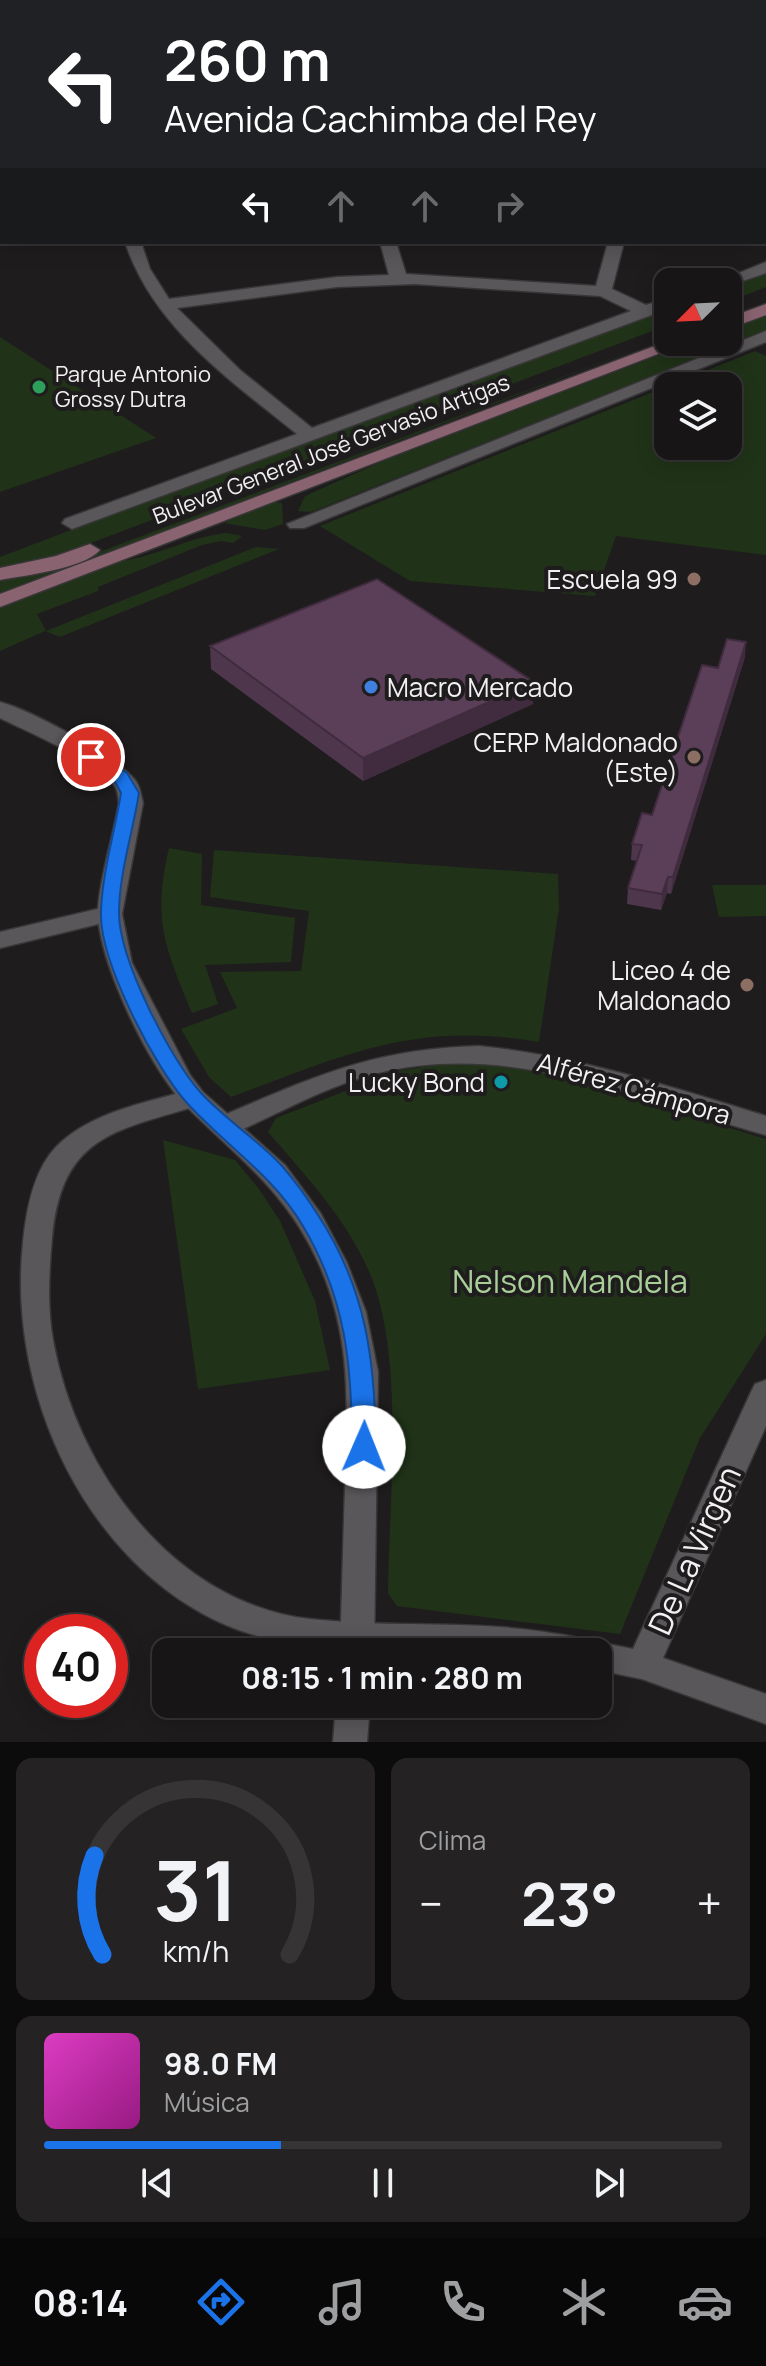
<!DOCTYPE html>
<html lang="es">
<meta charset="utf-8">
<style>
:root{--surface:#171516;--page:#242223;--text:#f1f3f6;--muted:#9e9fa1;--line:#363435;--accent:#1a73e8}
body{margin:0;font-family:Manrope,sans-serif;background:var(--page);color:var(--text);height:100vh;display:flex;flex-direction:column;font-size:30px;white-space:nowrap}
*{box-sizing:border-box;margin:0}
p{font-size:26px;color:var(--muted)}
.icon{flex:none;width:44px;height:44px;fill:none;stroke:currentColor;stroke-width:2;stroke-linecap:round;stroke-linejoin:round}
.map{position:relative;height:1742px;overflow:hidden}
.details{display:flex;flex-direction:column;gap:16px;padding:16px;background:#0d0c0c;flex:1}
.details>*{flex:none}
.top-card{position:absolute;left:0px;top:0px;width:766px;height:244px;box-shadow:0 4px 20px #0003,0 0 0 2px var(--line);background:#202124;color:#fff;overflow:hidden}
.needle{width:52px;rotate:246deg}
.fabs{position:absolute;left:654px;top:268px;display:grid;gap:16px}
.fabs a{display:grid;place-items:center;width:88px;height:88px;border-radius:16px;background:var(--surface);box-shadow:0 4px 20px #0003,0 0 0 2px var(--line);font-size:40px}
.speed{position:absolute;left:24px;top:1614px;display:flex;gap:16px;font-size:40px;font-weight:700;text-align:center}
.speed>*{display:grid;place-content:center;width:104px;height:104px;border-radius:50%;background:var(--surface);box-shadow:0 4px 20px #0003,0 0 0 2px var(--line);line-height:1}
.speed .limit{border:12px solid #d22;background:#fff;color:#111}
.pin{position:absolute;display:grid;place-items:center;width:68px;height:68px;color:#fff;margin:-34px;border:4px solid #fff;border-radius:50%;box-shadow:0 2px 8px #0007}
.me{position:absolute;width:88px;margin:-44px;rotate:1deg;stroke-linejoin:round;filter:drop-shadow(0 0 6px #0008)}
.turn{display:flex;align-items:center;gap:28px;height:168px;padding:0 32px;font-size:36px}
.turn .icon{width:104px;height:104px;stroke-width:2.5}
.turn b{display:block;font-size:56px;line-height:68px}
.lanes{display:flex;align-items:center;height:76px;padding:0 32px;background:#0003;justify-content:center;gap:40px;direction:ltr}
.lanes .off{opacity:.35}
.big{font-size:60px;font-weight:700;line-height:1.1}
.details .tile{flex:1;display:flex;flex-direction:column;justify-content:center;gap:12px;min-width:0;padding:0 28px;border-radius:16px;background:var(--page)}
.details .dial{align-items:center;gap:0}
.dial svg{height:208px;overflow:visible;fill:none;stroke:var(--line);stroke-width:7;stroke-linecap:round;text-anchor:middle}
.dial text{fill:var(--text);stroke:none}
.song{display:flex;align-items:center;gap:24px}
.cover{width:96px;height:96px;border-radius:12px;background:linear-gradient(135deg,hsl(310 70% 55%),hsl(310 70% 35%))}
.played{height:8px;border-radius:4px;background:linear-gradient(90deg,var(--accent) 35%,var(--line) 35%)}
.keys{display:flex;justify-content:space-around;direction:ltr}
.heat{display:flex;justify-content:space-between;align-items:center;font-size:44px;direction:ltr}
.details .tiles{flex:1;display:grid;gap:16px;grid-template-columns:1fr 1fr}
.tile:last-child{grid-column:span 2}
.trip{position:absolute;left:152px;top:1638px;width:460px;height:80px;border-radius:16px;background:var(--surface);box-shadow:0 4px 20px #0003,0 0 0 2px var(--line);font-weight:700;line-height:80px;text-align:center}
.dock{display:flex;height:128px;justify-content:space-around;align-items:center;background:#090809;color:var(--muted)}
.dock .icon{width:56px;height:56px}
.dock .on{color:var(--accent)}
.dock b{font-size:36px;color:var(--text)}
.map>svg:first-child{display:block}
.green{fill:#203318}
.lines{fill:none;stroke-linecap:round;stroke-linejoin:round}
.minor-casing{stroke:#383637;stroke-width:3}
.tertiary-casing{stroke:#383637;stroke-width:3}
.secondary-casing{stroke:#383637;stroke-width:3}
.minor{fill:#5a575a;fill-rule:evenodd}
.tertiary{fill:#5a575a;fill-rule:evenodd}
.secondary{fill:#896470;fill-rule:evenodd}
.wall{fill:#4e364d}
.shaded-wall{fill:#402c3e}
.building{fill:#5b3f59;stroke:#402c3e;stroke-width:2}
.route{fill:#1a73e8;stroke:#114b97;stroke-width:2}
.leisure-dot{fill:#2e9e5b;stroke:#1f1c1e;stroke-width:3}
.education-dot{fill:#8d6e63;stroke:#1f1c1e;stroke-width:3}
.shop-dot{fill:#3f7fe0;stroke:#1f1c1e;stroke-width:3}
.culture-dot{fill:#0f9aa8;stroke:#1f1c1e;stroke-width:3}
.labels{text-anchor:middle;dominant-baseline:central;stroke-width:8;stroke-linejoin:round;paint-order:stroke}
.far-poi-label{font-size:22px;fill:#f2f0f2;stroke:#1f1c1e;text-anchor:start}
.far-street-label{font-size:22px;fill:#f2f0f2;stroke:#1f1c1e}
.poi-label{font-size:26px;fill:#f2f0f2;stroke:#1f1c1e;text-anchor:end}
.street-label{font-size:26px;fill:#f2f0f2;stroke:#1f1c1e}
.near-park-label{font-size:32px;fill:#a8cf97;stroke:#1f1c1e}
.near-street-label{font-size:32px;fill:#f2f0f2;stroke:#1f1c1e}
</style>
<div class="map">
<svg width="766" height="1742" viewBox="0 0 766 1742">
<rect width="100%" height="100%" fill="#1f1c1e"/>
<path class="green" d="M 766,269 L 766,287 L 728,302 L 728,283 Z
M 668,304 L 668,325 L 59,555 L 0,568 L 0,557 Z
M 766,314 L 766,330 L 311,512 L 298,511 L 305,496 L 381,462 L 694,342 L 728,342 L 728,329 Z
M 0,337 L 156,438 L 0,492 Z
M 668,337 L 0,594 L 0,580 L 65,565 Z
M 755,351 L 766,356 L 766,555 L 616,536 L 595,596 L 410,581 L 320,526 L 668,386 L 668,446 L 728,446 L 728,386 L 668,386 Z
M 274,502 L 282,503 L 283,524 L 265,530 L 224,523 Z
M 226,533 L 242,536 L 233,543 L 221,541 L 202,545 L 98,587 L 98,591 L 37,614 L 46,631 L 256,547 L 279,549 L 60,637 L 45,631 L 0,651 L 0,607 L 121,561 C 158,556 189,537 226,533 Z
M 169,848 L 202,854 L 201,905 L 295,918 L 291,962 L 205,965 L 218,1004 L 192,1013 C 165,947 152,921 169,848 Z
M 214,850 L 558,874 L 559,908 L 539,1042 C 412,1021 346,1055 231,1097 L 209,1077 L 181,1029 L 237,1008 L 220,972 L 301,971 L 309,911 L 210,897 Z
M 712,885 L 766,885 L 766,916 L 719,917 Z
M 451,1063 L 507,1065 L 546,1073 L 766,1139 L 766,1334 L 700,1438 L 620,1634 L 397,1606 L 388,1593 C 389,1504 402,1386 379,1300 C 361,1234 311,1182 268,1132 L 276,1118 L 397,1071 Z
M 163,1140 L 235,1160 L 259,1189 L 280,1221 L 315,1301 L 330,1370 L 198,1389 Z"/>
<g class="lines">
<defs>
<path id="minor" d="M 303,0 L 317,0 L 317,2 L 303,2 Z
M 517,0 L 532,0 L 534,2 L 519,2 Z
M 125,242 L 141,242 L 150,269 L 169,299 L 337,277 L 389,275 L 380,242 L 396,242 L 406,274 L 596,286 L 608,242 L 624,242 L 612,289 L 646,305 L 668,298 L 668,309 L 72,529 L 62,523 L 65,519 L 297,434 C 230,380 153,327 125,242 ZM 415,284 L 600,296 L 631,311 L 312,428 L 240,370 L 177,308 L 337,287 Z
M 766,262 L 766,273 L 728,286 L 728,282 L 717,282 Z
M 766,331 L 766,342 L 304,528 L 290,528 L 287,524 Z
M 110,906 L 119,909 L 122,914 L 119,919 L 0,948 L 0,932 Z
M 479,1046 C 578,1056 671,1087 766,1116 L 766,1135 C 639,1100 512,1040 378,1073 C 329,1085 283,1111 237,1132 L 217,1132 L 213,1125 L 217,1118 C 314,1077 371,1049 479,1046 Z
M 194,1089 L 203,1092 L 207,1098 L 203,1104 C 117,1131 62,1133 52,1238 C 49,1272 47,1306 53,1340 C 76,1469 172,1603 310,1619 C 388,1628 466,1620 545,1632 C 559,1635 579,1635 590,1644 L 598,1642 L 633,1649 L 751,1392 L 755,1384 L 766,1380 L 766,1426 L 663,1658 L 766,1694 L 766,1724 L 642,1679 L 598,1670 L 598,1652 C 539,1652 481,1651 422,1650 C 355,1648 289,1652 226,1625 C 84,1563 7,1390 23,1243 C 26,1211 33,1171 56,1147 C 90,1112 148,1102 194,1089 Z"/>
<path id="tertiary" d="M 764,40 L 766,40 L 764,50 Z
M 764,94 L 766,94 L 766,124 L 764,124 Z
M 764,135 L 766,135 L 766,143 L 764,143 Z
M 0,702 C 31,710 114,755 135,780 C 140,786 141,795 143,803 L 122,914 L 132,963 L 190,1075 L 203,1092 L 285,1165 L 321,1214 L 347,1263 L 366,1312 L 378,1372 L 374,1652 L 340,1652 C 342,1597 343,1543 345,1488 C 347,1407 353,1339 318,1262 C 286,1191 239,1159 186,1106 C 150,1069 101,967 98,916 C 97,888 114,833 119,803 C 118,797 118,790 114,785 C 97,761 28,732 0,718 Z
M 336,1704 L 370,1704 L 367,1742 L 333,1742 Z"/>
<path id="secondary" d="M 766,304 L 766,315 L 728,329 L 728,318 Z
M 668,341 L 689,342 L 0,607 L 0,594 Z
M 90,544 L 100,550 C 83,569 26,575 0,580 L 0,568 L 56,556 Z"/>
</defs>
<use href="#minor" class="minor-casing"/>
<use href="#tertiary" class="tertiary-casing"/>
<use href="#secondary" class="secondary-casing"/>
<use href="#minor" class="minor"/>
<use href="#tertiary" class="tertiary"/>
<use href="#secondary" class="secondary"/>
</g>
<path class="wall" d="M 210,646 L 533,704 L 363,781 L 211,669 Z
M 745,657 L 671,894 L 667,893 L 661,910 L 627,904 L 628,888 L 637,861 L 631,860 L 632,844 L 652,815 L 718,668 Z"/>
<path class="shaded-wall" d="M 746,642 L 745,657 L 671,894 L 673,877 Z
M 534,682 L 533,704 L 363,781 L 363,758 Z
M 668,877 L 667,893 L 661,910 L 662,894 Z"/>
<path class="building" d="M 377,579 L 534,682 L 363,758 L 210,646 Z
M 727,639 L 746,642 L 673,877 L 668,877 L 662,894 L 628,888 L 642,845 L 632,844 L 642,813 L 652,815 L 702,665 L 718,668 Z"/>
<path class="route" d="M 91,752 L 127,773 L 139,793 C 133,831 119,874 119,913 C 119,959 170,1059 201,1093 C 226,1120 258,1140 282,1166 C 295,1181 308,1199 318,1215 C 367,1290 375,1362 376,1447 L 372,1454 L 356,1454 L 352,1447 C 352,1365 346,1299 303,1226 C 273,1175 226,1146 187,1103 C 155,1068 99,960 101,912 C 102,873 115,831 121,793 L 114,780 L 85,761 L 85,754 Z"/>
<circle class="leisure-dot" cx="39" cy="387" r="8"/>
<g class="education-dot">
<circle cx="694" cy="579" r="8"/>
<circle cx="694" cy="757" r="8"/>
<circle cx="747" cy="985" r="8"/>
</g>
<circle class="shop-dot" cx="371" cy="687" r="8"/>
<circle class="culture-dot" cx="501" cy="1082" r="8"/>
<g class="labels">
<g class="far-poi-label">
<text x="55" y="374">Parque Antonio<tspan x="55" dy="25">Grossy Dutra</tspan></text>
</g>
<g class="far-street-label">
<text transform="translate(331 449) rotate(-21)">Bulevar General José Gervasio Artigas</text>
</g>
<g class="poi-label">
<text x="678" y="579">Escuela 99</text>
<text x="387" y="687" text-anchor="start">Macro Mercado</text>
<text x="678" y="742">CERP Maldonado<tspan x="678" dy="30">(Este)</tspan></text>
<text x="731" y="970">Liceo 4 de<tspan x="731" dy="30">Maldonado</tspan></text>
<text x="485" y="1082">Lucky Bond</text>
</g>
<g class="street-label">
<text transform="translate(634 1088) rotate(16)">Alférez Cámpora</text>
</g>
<g class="near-park-label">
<text x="570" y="1281">Nelson Mandela</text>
</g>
<g class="near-street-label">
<text transform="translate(694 1550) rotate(-66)">De La Virgen</text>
</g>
</g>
</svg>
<div class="fabs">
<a><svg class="needle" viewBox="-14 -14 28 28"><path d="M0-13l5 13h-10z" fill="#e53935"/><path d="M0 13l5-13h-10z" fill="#9e9fa1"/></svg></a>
<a><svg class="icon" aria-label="layers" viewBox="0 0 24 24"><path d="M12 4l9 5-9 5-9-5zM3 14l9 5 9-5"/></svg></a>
</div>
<div class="speed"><div class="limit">40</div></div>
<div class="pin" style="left:91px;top:757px;background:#d93025"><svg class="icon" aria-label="arrive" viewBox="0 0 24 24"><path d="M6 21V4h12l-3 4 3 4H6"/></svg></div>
<svg class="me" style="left:364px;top:1447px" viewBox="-20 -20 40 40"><circle r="19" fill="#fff"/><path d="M0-13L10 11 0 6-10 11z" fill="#1a73e8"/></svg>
<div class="trip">08:15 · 1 min · 280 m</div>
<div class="top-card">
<div class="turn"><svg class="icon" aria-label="left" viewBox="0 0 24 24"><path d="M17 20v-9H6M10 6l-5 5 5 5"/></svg><div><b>260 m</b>Avenida Cachimba del Rey</div></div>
<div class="lanes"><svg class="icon" aria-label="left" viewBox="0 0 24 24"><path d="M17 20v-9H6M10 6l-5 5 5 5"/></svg><svg class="icon off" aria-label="ahead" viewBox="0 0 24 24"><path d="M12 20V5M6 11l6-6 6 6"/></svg><svg class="icon off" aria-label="ahead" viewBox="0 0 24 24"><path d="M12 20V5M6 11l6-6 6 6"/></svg><svg class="icon off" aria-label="right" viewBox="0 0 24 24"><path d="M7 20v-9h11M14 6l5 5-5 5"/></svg></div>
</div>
</div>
<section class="details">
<div class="tiles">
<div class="tile dial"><svg viewBox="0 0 100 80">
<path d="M14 69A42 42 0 1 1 86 69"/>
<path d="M14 69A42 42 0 0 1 11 31" stroke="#1a73e8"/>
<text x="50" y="56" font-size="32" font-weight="700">31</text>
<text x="50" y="72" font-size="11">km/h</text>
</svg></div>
<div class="tile"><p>Clima</p>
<div class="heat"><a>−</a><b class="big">23°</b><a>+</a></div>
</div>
<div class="tile">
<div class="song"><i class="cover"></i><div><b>98.0 FM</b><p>Música</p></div></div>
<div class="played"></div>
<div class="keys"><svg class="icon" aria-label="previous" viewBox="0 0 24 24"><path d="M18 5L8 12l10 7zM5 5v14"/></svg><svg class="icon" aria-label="pause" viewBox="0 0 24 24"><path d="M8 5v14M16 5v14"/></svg><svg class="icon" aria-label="next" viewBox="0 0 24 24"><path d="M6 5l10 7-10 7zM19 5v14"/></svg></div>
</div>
</div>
</section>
<nav class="dock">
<b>08:14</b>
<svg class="icon on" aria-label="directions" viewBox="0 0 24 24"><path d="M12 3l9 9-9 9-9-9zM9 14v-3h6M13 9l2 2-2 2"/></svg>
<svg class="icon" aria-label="music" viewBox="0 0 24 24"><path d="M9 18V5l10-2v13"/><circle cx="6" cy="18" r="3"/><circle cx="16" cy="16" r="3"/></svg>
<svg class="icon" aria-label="phone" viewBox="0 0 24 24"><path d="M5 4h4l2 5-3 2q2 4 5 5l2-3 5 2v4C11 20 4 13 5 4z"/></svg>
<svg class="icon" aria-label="climate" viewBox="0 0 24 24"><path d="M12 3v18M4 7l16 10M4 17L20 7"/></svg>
<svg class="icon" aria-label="car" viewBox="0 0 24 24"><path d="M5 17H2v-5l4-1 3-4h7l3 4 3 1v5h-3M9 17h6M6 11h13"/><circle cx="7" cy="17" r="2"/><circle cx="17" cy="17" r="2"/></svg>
</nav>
